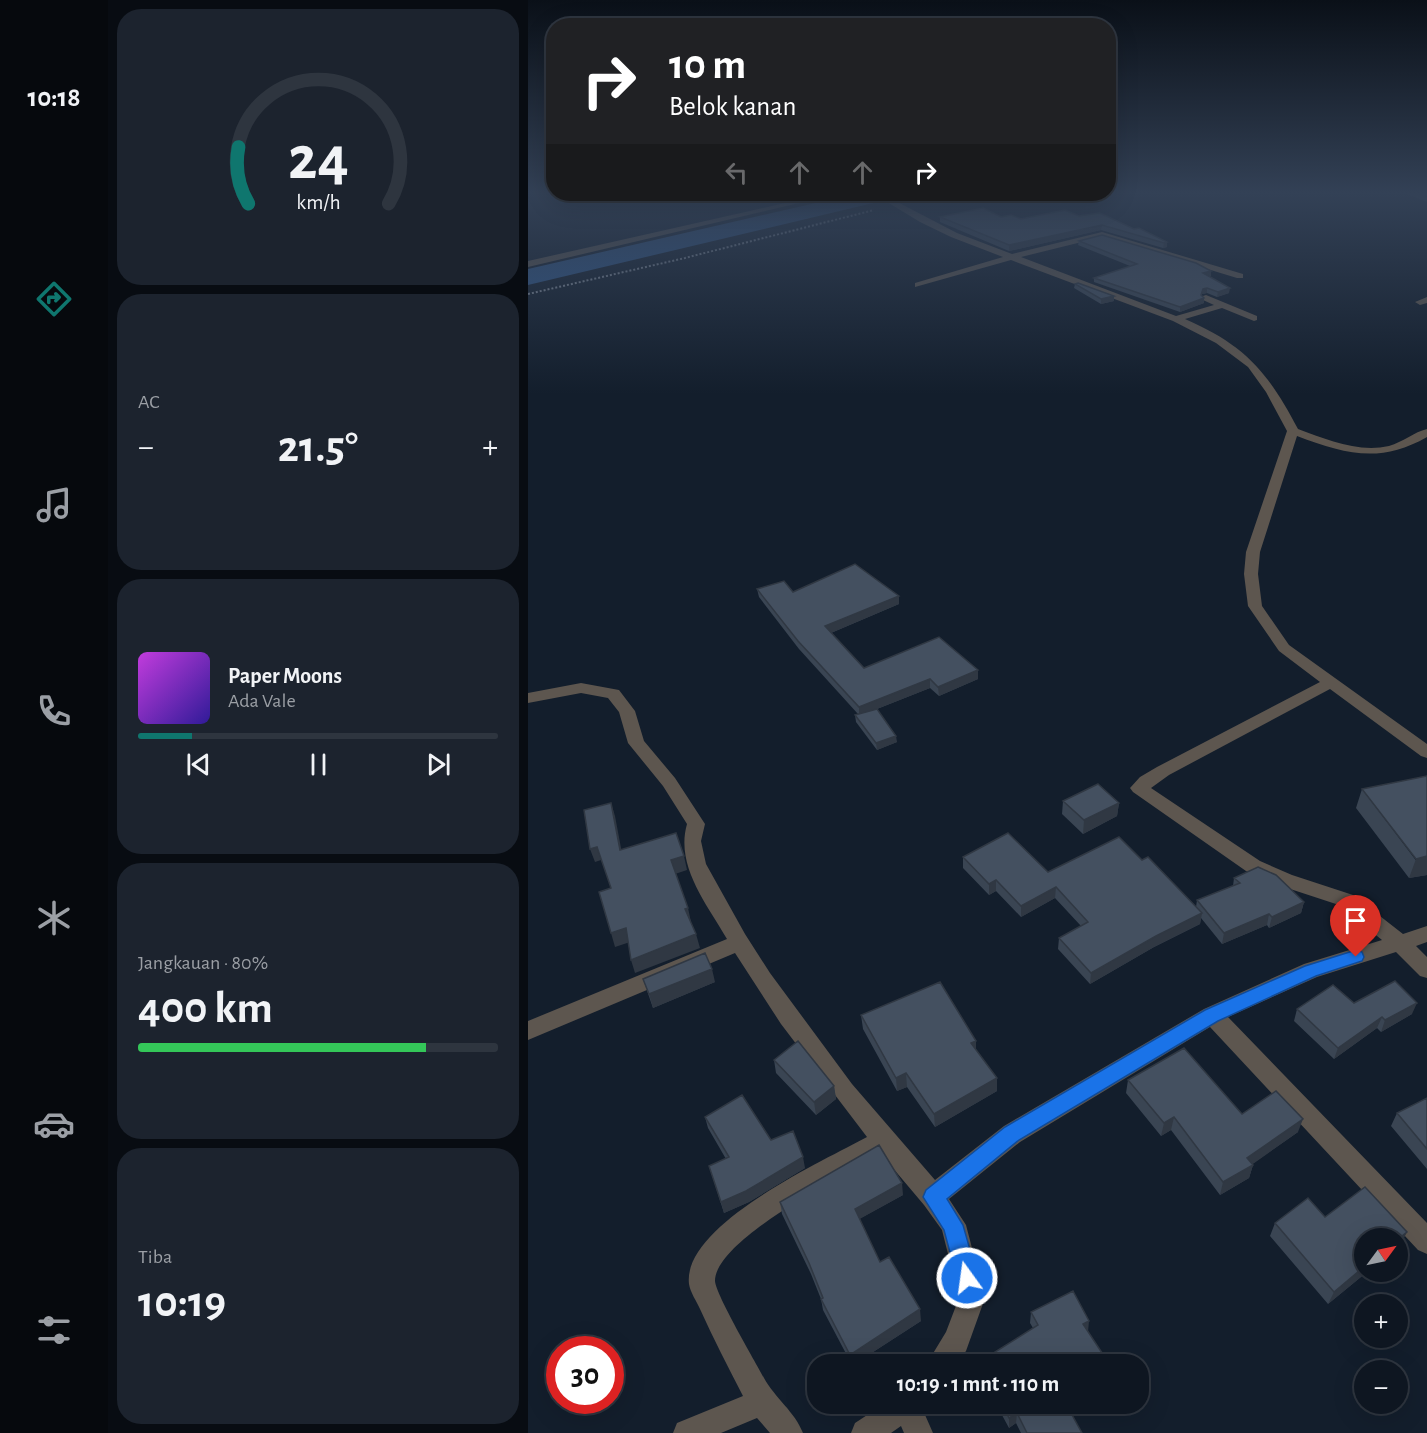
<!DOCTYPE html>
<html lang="id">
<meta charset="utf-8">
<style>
:root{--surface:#0e1621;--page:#1c232e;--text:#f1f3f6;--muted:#9b9fa5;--line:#2e353f;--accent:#0f766e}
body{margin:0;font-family:"Alegreya Sans",sans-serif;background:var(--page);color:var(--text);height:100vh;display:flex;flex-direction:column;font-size:22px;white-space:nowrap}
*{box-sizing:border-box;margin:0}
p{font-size:20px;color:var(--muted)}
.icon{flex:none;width:33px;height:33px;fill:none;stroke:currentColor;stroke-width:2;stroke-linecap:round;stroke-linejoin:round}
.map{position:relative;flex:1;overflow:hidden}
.details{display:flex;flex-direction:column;gap:9px;padding:9px;background:#080c12;width:420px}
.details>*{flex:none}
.banner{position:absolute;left:18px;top:18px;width:570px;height:183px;border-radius:24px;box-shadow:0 6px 24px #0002,0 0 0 2px var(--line);background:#202124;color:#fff;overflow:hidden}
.needle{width:39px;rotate:57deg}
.fabs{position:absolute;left:826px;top:1228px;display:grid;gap:12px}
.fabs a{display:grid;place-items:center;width:54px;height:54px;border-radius:50%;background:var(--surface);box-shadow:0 6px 24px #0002,0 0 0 2px var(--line);font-size:30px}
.speed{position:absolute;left:18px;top:1336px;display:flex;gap:12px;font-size:30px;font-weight:700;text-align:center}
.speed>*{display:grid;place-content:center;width:78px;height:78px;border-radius:50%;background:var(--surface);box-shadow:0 6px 24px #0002,0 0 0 2px var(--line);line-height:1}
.speed .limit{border:9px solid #d22;background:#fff;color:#111}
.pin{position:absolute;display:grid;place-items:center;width:51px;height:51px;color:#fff;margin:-62px -26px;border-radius:50% 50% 50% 0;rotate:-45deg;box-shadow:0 0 6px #0007}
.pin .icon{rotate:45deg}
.me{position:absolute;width:66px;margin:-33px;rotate:346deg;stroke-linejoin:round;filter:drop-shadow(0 0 4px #0008)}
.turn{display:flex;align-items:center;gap:21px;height:126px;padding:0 24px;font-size:27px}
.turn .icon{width:78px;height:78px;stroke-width:2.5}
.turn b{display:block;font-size:42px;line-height:51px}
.lanes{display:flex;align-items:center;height:57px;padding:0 24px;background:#0003;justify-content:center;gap:30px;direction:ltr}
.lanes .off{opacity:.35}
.big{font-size:45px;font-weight:600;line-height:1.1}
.details .tile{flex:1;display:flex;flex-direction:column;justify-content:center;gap:9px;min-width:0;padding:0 21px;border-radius:24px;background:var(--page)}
.details .dial{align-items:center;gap:0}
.dial svg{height:156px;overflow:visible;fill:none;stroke:var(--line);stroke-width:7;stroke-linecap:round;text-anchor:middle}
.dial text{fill:var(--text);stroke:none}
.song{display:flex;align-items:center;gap:18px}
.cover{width:72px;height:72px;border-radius:9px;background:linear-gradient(135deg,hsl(290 70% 55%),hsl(250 70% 35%))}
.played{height:6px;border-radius:3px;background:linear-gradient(90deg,var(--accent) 15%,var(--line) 15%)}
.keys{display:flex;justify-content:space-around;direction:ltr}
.heat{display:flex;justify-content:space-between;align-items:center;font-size:33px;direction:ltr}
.charge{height:9px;border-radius:4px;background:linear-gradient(90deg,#34c759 80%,var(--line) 0)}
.trip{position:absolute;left:279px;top:1354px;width:342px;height:60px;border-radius:24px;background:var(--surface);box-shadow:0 6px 24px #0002,0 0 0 2px var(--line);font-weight:600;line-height:60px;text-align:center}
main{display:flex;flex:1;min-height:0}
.dock{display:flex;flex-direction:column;width:108px;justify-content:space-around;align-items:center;background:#06090d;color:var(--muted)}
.dock .icon{width:42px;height:42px}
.dock .current{color:var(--accent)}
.dock b{font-size:27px;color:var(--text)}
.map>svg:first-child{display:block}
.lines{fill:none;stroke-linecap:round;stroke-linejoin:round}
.river{fill:#2f5688;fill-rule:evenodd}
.path{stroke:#808995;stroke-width:2;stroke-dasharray:2 2;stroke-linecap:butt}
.minor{fill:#5d564f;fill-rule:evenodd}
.wall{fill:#3a4553}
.shaded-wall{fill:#303843}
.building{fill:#445060;stroke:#303843;stroke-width:1.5}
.route{fill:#1a73e8;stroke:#114b97;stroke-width:1.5}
</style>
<main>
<nav class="dock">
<b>10:18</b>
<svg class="icon current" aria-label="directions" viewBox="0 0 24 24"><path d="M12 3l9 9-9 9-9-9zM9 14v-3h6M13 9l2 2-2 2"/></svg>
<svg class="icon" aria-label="music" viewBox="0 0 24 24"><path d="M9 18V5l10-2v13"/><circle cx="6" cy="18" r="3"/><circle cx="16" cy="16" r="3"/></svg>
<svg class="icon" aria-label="phone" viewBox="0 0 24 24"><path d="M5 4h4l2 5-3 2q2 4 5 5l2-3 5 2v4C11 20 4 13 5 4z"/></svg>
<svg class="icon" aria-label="climate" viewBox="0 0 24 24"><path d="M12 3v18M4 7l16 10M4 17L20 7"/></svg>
<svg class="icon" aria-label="car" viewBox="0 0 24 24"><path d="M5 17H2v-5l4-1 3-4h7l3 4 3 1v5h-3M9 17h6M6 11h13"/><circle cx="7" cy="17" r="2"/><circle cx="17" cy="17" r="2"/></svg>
<svg class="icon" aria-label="filters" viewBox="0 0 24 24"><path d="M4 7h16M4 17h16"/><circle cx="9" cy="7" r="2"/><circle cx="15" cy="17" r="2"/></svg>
</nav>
<section class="details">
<div class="tile dial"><svg viewBox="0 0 100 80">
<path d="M14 69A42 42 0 1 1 86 69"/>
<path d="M14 69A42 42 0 0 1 9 40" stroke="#0f766e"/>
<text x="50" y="56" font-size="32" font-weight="700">24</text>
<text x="50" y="72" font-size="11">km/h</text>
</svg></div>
<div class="tile"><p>AC</p>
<div class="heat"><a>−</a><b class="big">21.5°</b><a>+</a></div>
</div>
<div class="tile">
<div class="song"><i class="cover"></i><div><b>Paper Moons</b><p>Ada Vale</p></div></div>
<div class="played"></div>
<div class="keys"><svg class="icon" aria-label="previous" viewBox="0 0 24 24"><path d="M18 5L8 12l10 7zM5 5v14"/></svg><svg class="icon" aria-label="pause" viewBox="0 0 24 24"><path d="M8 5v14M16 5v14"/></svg><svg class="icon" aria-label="next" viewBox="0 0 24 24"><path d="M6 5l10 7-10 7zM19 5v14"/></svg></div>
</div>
<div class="tile"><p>Jangkauan · 80%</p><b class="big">400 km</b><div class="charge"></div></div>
<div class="tile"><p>Tiba</p><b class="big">10:19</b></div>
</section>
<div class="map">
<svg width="899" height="1433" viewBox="0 0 899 1433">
<rect width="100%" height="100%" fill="#131e2c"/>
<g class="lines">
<path class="river" d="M 327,194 L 365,194 L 362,199 L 0,285 L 0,269 Z"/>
<path class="path" d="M 390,197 L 401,194
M 0,294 L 157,258 L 346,210"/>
<path class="minor" d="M 297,194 L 309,194 L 0,267 L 0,261 Z
M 346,194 L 354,194 L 429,233 L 484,254 L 574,232 L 715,274 L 715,278 L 709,278 L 574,237 L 493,257 L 648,316 L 686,305 L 675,300 L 675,296 L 678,295 L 729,316 L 729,320 L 726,321 L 694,308 L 657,319 C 717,345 740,372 770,429 C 798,439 829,453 861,446 C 875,442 886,432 899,429 L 899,437 C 852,464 817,454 769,436 L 732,552 L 730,574 L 734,606 L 761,645 L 899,744 L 899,758 L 893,756 L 802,689 L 641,775 L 623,788 L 732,861 L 764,875 L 825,895 L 875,934 L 899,926 L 899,942 L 888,946 L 899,957 L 899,978 L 892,976 L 868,952 L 789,977 L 700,1017 L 899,1223 L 899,1254 L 890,1250 L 682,1027 L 492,1142 L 421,1199 L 438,1225 L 457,1298 L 438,1351 L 428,1365 L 398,1365 L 418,1332 L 431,1298 L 414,1230 L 396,1205 L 353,1154 C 318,1174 187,1239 187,1281 C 188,1295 227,1361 236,1378 C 247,1398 267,1412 275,1433 L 242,1433 L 229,1418 L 193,1433 L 145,1433 L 149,1423 L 215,1396 C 200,1367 185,1338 172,1309 C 169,1302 162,1292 161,1284 C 154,1225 295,1161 339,1137 L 253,1024 L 207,953 L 0,1040 L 0,1021 L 199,939 C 179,904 147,866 159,824 L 135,786 L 100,743 L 91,712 L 80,698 L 53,693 L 0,703 L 0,693 L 53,683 L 91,690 L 107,711 L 116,741 L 147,778 L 177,824 L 173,841 L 178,864 L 217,934 L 242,973 L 324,1084 L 407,1180 L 476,1126 L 676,1009 L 776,964 L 854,940 L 811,905 L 750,885 L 718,871 L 605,792 L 602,788 L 612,777 L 629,767 L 792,682 L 751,651 L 720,606 L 716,574 L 718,552 L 759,431 L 738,392 L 720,367 L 688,343 L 645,321 L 483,260 L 387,287 L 387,283 L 475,257 L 423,237 L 392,222 Z
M 899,297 L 899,303 L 892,305 L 887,302 Z
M 356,1404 L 396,1404 L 394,1408 L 405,1433 L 376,1433 L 373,1426 L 363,1433 L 323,1433 L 327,1423 Z"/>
</g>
<path class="wall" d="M 876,193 L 899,193 L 899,202 Z
M 551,216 L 606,229 L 639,242 L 639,247 L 635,248 L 573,230 L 481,251 L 412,222 L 412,217 L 493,219 Z
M 551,241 L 683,271 L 683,276 L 681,276 L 701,293 L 689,297 L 679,293 L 674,294 L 674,296 L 676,298 L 676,303 L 652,312 L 566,282 L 566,278 L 602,266 L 550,245 Z
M 547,284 L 586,301 L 573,304 L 546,288 Z
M 229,589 L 265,592 L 371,596 L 371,604 L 303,633 L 336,668 L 450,679 L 411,696 L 402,688 L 349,709 L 369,742 L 349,750 L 328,722 L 327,715 L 330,714 L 271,649 L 231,597 Z
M 834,789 L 899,875 L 881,878 L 828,808 Z
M 535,801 L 591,803 L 589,816 L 555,834 L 534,814 Z
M 435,857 L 520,872 L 614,860 L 668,907 L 669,900 L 705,886 L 706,878 L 776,902 L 773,913 L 741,928 L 739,925 L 694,944 L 673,918 L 672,924 L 626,947 L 562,984 L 530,949 L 531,938 L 553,926 L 527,898 L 493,917 L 468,891 L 461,895 L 435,868 Z
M 115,979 L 187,982 L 125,1008 Z
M 826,1003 L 884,1014 L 853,1032 L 849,1028 L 806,1059 L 766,1021 L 769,1009 Z
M 333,1015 L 448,1041 L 448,1050 L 469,1078 L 469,1091 L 407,1127 L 379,1087 L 369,1091 L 335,1029 Z
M 246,1060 L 306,1086 L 308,1099 L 288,1115 L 248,1073 Z
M 600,1080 L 714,1114 L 770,1132 L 724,1164 L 725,1165 L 721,1178 L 692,1195 L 643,1130 L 633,1136 L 598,1093 Z
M 899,1098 L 899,1169 L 863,1126 L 869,1113 Z
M 177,1117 L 243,1140 L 277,1168 L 221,1202 L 196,1213 L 181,1166 L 198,1159 L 180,1128 Z
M 375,1195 L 331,1219 L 352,1262 L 393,1321 L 325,1365 L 324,1365 L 295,1310 L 293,1299 L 283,1274 L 254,1214 L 252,1202 Z
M 797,1217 L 873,1244 L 837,1272 L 839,1272 L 800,1304 L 742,1236 L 747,1223 Z
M 503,1312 L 560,1332 L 582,1365 L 451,1365 L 451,1362 L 505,1328 L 502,1323 Z
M 468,1404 L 540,1404 L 538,1405 L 554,1433 L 493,1433 L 488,1423 L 481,1428 Z"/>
<path class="shaded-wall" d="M 574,225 L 573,230 L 481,251 L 481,245 Z
M 639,242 L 639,247 L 635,248 L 636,243 Z
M 683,271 L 683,276 L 674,277 L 675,273 Z
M 679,288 L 679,293 L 674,294 L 673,299 L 676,298 L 676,303 L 652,312 L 652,307 L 675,289 Z
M 702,288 L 701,293 L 689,297 L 690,292 Z
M 586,296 L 586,301 L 573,304 L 573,299 Z
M 371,596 L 371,604 L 298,635 L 297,626 Z
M 450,670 L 450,679 L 411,696 L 410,687 Z
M 402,679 L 402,688 L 331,716 L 331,707 Z
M 368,736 L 369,742 L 349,750 L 348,743 Z
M 83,803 L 87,816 L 96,864 L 92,850 Z
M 591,803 L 589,816 L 555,834 L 556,820 Z
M 69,847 L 73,860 L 67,862 L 62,849 Z
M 156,856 L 159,870 L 147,874 L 143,860 Z
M 899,856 L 899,875 L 881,878 L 888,859 Z
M 468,880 L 468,891 L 461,895 L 461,884 Z
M 528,887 L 527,898 L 493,917 L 493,906 Z
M 776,902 L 773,913 L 741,928 L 744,917 Z
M 160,908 L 163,922 L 160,923 L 157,909 Z
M 674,913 L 672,924 L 626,947 L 562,984 L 563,973 L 628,936 Z
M 741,914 L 739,925 L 694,944 L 696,933 Z
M 98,928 L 102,942 L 87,947 L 83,933 Z
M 168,934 L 172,948 L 107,973 L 103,960 Z
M 184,969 L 187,982 L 125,1008 L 121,994 Z
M 889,1003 L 884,1014 L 853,1032 L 857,1020 Z
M 854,1017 L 849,1028 L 806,1059 L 810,1048 Z
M 448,1041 L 448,1054 L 443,1043 Z
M 378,1073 L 379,1087 L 369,1091 L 368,1078 Z
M 469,1078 L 469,1091 L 407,1127 L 406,1114 Z
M 306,1086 L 308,1099 L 288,1115 L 286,1102 Z
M 646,1117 L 643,1130 L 633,1136 L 636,1123 Z
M 775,1119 L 770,1132 L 715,1171 L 719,1158 Z
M 275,1157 L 277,1168 L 221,1202 L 196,1213 L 193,1202 Z
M 725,1165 L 721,1178 L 692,1195 L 695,1182 Z
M 374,1183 L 375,1195 L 328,1221 L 327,1209 Z
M 879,1232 L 873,1244 L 870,1247 L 870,1239 Z
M 837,1266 L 837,1272 L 839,1272 L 800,1304 L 806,1292 Z
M 392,1309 L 393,1321 L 325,1365 L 324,1365 L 322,1355 Z
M 561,1321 L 560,1332 L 555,1324 Z
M 489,1413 L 488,1423 L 481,1428 L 481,1418 Z"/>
<path class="building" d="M 889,193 L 899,193 L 899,197 Z
M 455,208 L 473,217 L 483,215 L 493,219 L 537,210 L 551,216 L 572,213 L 606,229 L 611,228 L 639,242 L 636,243 L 574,225 L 481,245 L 412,217 Z
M 574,235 L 668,263 L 683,271 L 675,273 L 702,288 L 690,292 L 679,288 L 675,289 L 673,295 L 676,298 L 652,307 L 566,278 L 609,264 L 551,241 Z
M 550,283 L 586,296 L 573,299 L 547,284 Z
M 327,564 L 371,596 L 297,626 L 336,668 L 411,637 L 450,670 L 410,687 L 402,679 L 331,707 L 270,641 L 229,589 L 256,581 L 265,592 Z
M 349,709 L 368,736 L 348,743 L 327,715 Z
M 899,776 L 899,856 L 888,859 L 834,789 Z
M 570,784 L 591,803 L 556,820 L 535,801 Z
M 83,803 L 92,850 L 148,833 L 156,856 L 143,860 L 160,908 L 157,909 L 168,934 L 103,960 L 98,928 L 83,933 L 71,892 L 83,888 L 69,847 L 62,849 L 56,810 Z
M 480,833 L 520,872 L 591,837 L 614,860 L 620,857 L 674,913 L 628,936 L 563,973 L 531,938 L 560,922 L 528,887 L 493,906 L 468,880 L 461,884 L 435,857 Z
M 730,867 L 748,875 L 776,902 L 744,917 L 741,914 L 696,933 L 669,900 L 712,883 L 706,878 Z
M 177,953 L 184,969 L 121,994 L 115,979 Z
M 867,981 L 889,1003 L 857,1020 L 854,1017 L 810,1048 L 769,1009 L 805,985 L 826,1003 Z
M 412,982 L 448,1041 L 443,1043 L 469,1078 L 406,1114 L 378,1073 L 368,1078 L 333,1015 Z
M 270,1041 L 306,1086 L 286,1102 L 246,1060 Z
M 656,1048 L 714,1114 L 748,1091 L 775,1119 L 719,1158 L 725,1165 L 695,1182 L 646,1117 L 636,1123 L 600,1080 Z
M 214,1095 L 243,1140 L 265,1131 L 275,1157 L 218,1191 L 193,1202 L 181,1166 L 201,1157 L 177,1117 Z
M 899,1098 L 899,1149 L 869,1113 Z
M 351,1145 L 374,1183 L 327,1209 L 352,1262 L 361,1257 L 392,1309 L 322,1355 L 293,1299 L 295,1298 L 281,1263 L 252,1202 Z
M 837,1187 L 879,1232 L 870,1239 L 837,1239 L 837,1266 L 806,1292 L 747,1223 L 780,1198 L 797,1217 Z
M 545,1291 L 561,1321 L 555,1324 L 582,1365 L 453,1365 L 451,1362 L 510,1325 L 503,1312 Z
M 474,1404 L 538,1404 L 554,1433 L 499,1433 L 489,1413 L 481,1418 Z"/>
<linearGradient id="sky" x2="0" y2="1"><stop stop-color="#0a1018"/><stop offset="0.49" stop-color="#334156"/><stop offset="1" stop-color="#334156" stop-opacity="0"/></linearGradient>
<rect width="899" height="394" fill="url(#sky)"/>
<path class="route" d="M 828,950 L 834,952 L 836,957 L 834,961 L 788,976 L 690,1021 L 491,1140 L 419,1199 L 435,1225 L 450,1278 L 447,1286 L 439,1289 L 431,1286 L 416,1230 L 395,1197 L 398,1190 L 477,1127 L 677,1010 L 777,966 Z"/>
</svg>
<div class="fabs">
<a><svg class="needle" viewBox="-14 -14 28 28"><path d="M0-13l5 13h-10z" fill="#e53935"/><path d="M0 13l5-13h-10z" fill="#9b9fa5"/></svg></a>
<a>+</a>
<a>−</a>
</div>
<div class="speed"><div class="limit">30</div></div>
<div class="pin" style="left:828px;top:957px;background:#d93025"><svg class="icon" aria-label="arrive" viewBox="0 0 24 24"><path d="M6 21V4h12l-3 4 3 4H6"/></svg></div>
<svg class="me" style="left:439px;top:1278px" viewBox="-20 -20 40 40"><circle r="17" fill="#1a73e8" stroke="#fff" stroke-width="3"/><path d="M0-11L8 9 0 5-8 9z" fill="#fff"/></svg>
<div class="trip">10:19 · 1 mnt · 110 m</div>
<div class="banner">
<div class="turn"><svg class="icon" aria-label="right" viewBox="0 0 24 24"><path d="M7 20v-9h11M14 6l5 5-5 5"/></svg><div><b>10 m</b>Belok kanan</div></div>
<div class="lanes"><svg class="icon off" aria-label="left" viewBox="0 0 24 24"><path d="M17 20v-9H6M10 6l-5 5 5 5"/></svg><svg class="icon off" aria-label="ahead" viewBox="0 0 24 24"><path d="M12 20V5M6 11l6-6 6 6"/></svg><svg class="icon off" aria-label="ahead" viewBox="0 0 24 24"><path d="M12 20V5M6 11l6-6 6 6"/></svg><svg class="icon" aria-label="right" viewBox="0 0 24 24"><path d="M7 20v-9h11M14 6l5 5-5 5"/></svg></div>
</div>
</div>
</main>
